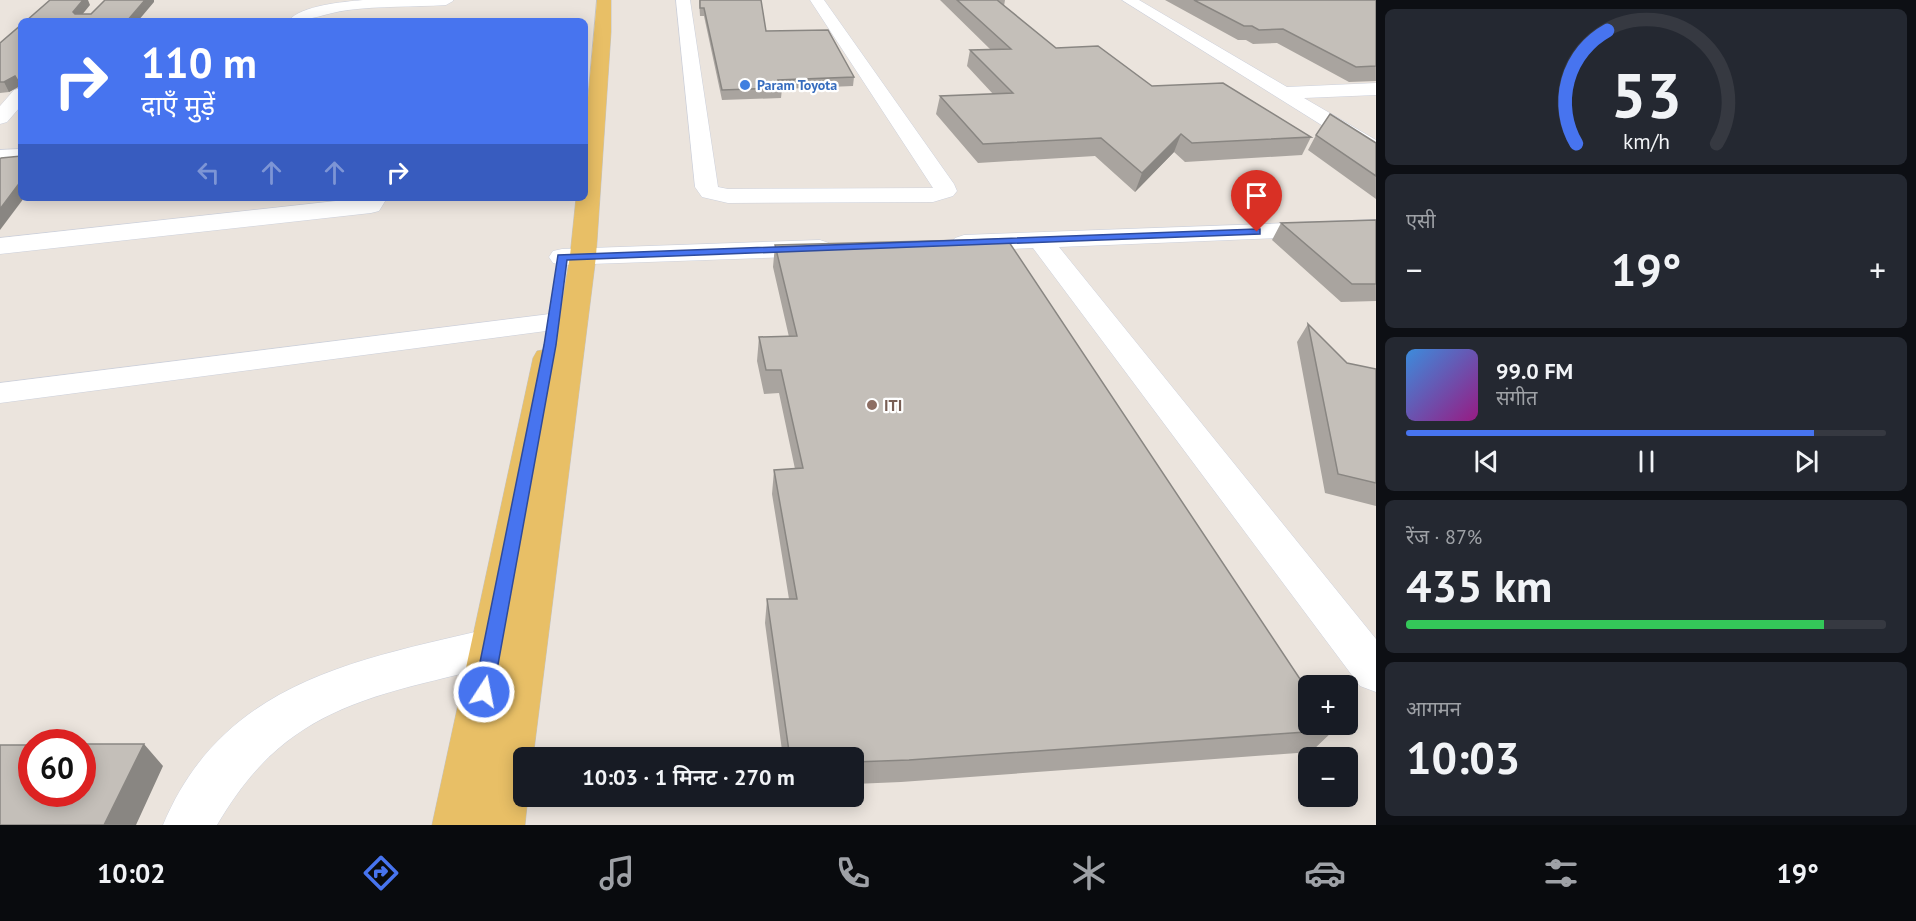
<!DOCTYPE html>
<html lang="hi">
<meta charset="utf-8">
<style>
:root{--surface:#171b24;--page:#242831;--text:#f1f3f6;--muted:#9ea1a6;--line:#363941;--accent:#4774ef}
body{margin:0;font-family:"PT Sans","Noto Sans Devanagari",sans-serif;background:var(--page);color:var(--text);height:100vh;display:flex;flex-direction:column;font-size:22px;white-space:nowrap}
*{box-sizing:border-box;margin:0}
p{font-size:20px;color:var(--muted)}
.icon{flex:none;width:33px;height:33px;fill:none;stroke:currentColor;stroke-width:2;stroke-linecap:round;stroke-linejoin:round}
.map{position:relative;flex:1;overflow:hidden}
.drawer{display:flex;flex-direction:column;gap:9px;padding:9px;background:#0d0f14;width:540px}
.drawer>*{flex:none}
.hud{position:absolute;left:18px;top:18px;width:570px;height:183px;border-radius:9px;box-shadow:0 3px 15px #0003;background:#4774ef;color:#fff;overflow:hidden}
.fabs{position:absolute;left:1298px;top:675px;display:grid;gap:12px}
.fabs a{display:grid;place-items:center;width:60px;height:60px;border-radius:9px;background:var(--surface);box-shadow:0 3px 15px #0003;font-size:30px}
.speed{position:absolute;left:18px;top:729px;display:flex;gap:12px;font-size:30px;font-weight:700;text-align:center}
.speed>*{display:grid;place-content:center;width:78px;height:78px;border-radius:50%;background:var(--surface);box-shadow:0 3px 15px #0003;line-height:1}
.speed .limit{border:9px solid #d22;background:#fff;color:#111}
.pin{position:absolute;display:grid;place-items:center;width:51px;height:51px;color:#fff;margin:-62px -26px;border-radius:50% 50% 50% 0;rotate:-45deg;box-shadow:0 0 6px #0007}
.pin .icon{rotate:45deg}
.me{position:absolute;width:66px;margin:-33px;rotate:11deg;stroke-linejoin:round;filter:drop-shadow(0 0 4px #0008)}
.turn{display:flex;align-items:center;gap:21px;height:126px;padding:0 24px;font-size:27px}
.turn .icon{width:78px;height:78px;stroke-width:2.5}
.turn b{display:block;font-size:42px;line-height:51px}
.lanes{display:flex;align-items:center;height:57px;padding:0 24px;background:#0003;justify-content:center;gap:30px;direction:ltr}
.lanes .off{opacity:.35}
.big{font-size:45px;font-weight:600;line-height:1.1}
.drawer .widget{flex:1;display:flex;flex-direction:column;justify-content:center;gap:9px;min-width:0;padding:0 21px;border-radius:9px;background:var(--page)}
.drawer .dial{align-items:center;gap:0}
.dial svg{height:156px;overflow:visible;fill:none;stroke:var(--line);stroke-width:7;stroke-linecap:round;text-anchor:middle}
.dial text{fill:var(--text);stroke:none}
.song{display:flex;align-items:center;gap:18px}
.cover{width:72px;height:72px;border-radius:9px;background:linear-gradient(135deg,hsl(210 70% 55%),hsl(310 70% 35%))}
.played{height:6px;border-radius:3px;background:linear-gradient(90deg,var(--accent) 85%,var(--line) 85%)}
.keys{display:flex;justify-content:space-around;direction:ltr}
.heat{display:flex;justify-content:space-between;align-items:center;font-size:33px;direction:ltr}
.charge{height:9px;border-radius:4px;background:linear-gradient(90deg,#34c759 87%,var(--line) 0)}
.trip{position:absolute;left:513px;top:747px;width:351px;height:60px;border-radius:9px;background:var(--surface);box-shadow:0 3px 15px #0003;font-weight:600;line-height:60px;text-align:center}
.menu{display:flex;height:96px;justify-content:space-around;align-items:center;background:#090b0e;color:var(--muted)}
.menu .icon{width:42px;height:42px}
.menu .current{color:var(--accent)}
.menu b{font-size:27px;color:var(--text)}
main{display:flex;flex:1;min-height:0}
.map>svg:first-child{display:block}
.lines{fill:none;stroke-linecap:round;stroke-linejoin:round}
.minor-casing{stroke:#ccd0db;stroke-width:1}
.major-casing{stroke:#c3c3c3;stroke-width:1}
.minor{fill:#fff;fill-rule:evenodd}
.major{fill:#e8bf66;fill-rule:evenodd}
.wall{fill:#a9a49f}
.shaded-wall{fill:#898682}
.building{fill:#c4bfb9;stroke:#898682;stroke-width:1.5}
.route{fill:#4774ef;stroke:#2e4b9b;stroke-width:1.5}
.shop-dot{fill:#3f7fe0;stroke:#fff;stroke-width:2}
.education-dot{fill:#8d6e63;stroke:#fff;stroke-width:2}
.labels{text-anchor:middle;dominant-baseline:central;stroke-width:4.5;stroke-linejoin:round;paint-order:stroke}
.far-shop-label{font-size:14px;font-weight:bold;fill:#366cbe;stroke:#fff;text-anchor:start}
.education-label{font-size:16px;font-weight:bold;fill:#785e54;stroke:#fff;text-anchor:start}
</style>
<main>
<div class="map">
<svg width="1376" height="825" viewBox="0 0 1376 825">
<rect width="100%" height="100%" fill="#ebe4dd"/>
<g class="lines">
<defs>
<path id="minor" d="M 363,0 L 453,0 L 453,1 L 446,5 C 413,7 380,6 348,10 C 326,13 310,21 288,21 C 302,5 343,2 363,0 Z
M 676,0 L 690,0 L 718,187 L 728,189 L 933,188 L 810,0 L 824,0 L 954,184 L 957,191 L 953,196 L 933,202 L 728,203 L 702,197 L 695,187 Z
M 1122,0 L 1139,0 L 1287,87 L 1376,83 L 1376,95 L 1304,98 L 1376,140 L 1376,155 L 1368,154 Z
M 21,88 L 21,106 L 7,122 L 0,124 L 0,106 L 14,90 Z
M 21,149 L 21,161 L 0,162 L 0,150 Z
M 363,198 L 387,198 L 379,211 L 371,213 L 0,254 L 0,238 Z
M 1376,220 L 1376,234 L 1059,247 L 1376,639 L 1376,692 L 1360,686 L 1033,248 L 964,251 L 955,248 L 951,243 L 955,238 L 964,235 Z
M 820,240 L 829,243 L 833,248 L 829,253 L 820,256 L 562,265 L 553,263 L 549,257 L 553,251 L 562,249 Z
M 574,311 L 584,314 L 588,320 L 584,326 L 0,403 L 0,383 Z
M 492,628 L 507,634 L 514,647 L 507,660 C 480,670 452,676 424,683 C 327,707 269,736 217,825 L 163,825 C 223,681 357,660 492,628 Z"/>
<path id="major" d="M 597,0 L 611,0 L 611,32 L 596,256 L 533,758 L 524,758 L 524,796 L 528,796 L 525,825 L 432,825 L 533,358 L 537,351 L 548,349 L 554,350 L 570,256 L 576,198 L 585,198 L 585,130 Z"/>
</defs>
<use href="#minor" class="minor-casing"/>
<use href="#major" class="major-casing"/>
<use href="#minor" class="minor"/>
<use href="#major" class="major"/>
</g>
<path class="wall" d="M 699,0 L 766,31 L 854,77 L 853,86 L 782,89 L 781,98 L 722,100 L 704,16 L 700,16 Z
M 940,0 L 1005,0 L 1004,6 L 1056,48 L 1152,86 L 1311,137 L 1302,155 L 1185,162 L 1174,152 L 1135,192 L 1095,156 L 978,163 L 936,114 L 940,96 L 993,94 L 967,66 L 970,50 L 991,50 Z
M 1165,0 L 1376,0 L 1376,81 L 1349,82 L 1277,43 L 1253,44 L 1246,40 L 1238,40 Z
M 21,25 L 21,87 L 20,86 L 9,92 L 0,93 L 0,43 Z
M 1316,135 L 1376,143 L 1376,199 L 1308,150 Z
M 1376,220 L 1376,301 L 1341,302 L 1272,240 L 1281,223 Z
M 775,245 L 1334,730 L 1311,752 L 901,782 L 854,784 L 854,758 L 783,758 L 765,623 L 767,599 L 789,599 L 772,494 L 774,470 L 795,469 L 779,393 L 764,394 L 757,361 L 759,337 L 789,337 L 773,267 Z
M 1308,324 L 1347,363 L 1376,369 L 1376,506 L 1325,493 L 1297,342 Z"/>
<path class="shaded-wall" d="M 83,0 L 88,0 L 90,5 L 77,21 L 73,12 Z
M 145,0 L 154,0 L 154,2 L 138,21 L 127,21 Z
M 15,76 L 20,86 L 9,92 L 4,82 Z
M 1181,134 L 1174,152 L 1135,192 L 1142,173 Z
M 21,181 L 21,198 L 24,198 L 0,230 L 0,209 Z
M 144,744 L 163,766 L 136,825 L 104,825 Z"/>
<path class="building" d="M 50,0 L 83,0 L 73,12 L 75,14 L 91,14 L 105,0 L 145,0 L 127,21 L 26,21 Z
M 700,0 L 761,0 L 766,31 L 828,30 L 854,77 L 778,80 L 782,88 L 722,90 L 704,8 L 700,8 Z
M 957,0 L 997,0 L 1056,48 L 1098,46 L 1152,86 L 1223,83 L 1311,137 L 1192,143 L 1181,134 L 1142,173 L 1101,138 L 983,144 L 940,96 L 1013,93 L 970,50 L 1011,49 Z
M 1194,0 L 1376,0 L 1376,66 L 1356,67 L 1283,29 L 1259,30 L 1252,26 L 1244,26 Z
M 21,25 L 21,81 L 18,81 L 15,76 L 4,82 L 0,82 L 0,43 Z
M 1330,114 L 1376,143 L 1376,176 L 1316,135 Z
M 21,156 L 21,181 L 0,209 L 0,159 L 1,158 Z
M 1376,220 L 1376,284 L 1352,284 L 1281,223 Z
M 1007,239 L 1308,691 L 1308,724 L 1330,724 L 1334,730 L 909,760 L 854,762 L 854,758 L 790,758 L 767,599 L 797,599 L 774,470 L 803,468 L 781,370 L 766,370 L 759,337 L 797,336 L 775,245 Z
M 1308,324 L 1347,363 L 1376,369 L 1376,483 L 1338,474 Z
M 82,744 L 144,744 L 104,825 L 0,825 L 0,745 L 32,745 L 32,794 L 82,794 Z"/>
<path class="route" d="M 1257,229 L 1260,229 L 1260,234 L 567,260 L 556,345 L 493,692 L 490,698 L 484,700 L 477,698 L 474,692 L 544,345 L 558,255 Z"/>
<circle class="shop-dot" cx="745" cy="85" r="6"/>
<circle class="education-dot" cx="872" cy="405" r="6"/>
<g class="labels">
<g class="far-shop-label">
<text x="757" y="85">Param Toyota</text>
</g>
<g class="education-label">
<text x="884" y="405">ITI</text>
</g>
</g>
</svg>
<div class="fabs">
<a>+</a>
<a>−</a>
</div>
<div class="speed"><div class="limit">60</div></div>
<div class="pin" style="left:1257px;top:232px;background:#d93025"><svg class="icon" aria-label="arrive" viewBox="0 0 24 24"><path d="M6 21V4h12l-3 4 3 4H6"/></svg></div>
<svg class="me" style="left:484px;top:692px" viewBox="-20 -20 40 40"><circle r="17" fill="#4774ef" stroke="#fff" stroke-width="3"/><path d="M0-11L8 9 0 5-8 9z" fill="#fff"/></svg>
<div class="trip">10:03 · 1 मिनट · 270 m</div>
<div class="hud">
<div class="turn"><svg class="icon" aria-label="right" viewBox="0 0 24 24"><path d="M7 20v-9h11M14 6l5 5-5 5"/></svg><div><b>110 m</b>दाएँ मुड़ें</div></div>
<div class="lanes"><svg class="icon off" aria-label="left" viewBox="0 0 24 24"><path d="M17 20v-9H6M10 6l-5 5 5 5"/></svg><svg class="icon off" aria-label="ahead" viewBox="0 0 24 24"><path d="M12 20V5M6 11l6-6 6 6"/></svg><svg class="icon off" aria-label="ahead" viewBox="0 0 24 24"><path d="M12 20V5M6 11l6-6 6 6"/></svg><svg class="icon" aria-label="right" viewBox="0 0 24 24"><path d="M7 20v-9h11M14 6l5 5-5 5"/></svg></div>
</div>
</div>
<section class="drawer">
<div class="widget dial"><svg viewBox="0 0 100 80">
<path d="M14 69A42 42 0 1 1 86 69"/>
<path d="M14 69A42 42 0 0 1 30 11" stroke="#4774ef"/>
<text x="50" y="56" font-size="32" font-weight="700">53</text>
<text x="50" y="72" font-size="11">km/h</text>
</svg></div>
<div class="widget"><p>एसी</p>
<div class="heat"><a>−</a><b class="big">19°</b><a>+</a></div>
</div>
<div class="widget">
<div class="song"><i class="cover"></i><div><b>99.0 FM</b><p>संगीत</p></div></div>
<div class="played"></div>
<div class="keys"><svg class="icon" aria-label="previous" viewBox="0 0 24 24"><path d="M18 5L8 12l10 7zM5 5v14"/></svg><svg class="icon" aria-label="pause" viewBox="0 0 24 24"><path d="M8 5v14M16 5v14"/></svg><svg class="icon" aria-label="next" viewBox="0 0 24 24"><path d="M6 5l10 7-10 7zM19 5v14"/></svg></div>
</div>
<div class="widget"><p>रेंज · 87%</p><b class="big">435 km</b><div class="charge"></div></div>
<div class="widget"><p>आगमन</p><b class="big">10:03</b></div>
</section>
</main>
<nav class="menu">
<b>10:02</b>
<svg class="icon current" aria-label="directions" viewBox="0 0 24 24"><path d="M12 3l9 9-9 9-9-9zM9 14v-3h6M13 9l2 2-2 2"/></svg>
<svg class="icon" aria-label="music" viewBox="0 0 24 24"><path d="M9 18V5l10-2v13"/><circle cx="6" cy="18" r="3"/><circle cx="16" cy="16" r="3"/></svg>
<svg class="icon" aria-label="phone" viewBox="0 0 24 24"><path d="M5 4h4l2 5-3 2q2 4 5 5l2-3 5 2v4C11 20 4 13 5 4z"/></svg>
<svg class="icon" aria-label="climate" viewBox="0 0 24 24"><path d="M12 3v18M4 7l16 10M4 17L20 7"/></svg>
<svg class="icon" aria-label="car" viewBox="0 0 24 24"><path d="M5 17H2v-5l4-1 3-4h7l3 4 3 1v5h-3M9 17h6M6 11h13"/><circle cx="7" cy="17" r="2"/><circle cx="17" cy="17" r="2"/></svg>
<svg class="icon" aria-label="filters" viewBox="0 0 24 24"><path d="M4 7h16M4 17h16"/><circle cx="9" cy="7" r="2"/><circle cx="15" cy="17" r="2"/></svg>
<b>19°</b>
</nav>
